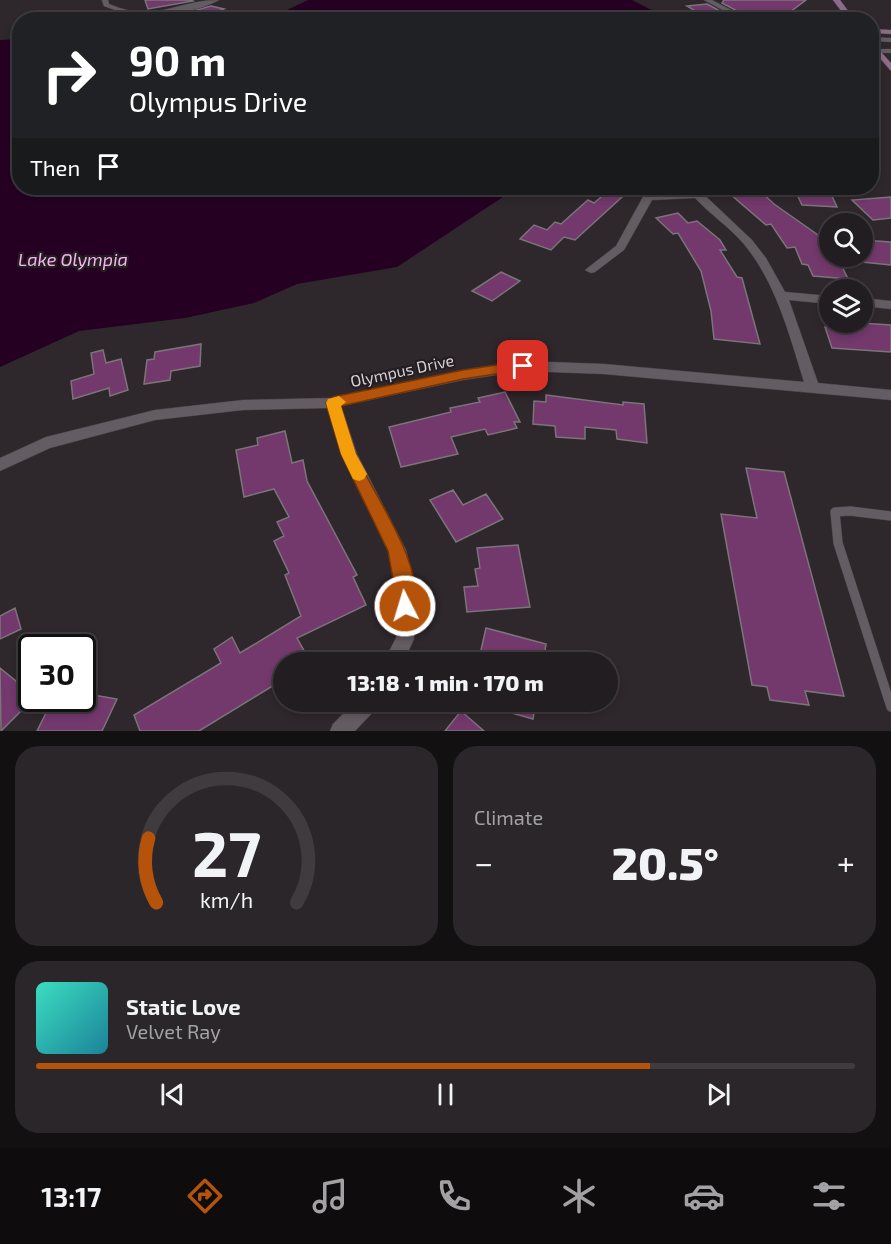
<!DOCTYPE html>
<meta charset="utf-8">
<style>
:root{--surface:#221d21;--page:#2a262a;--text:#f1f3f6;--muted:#a2a2a5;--line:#3f3b3f;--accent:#b45309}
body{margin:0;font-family:"Exo 2",sans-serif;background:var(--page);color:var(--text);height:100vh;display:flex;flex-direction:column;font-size:22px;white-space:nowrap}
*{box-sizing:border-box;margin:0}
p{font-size:20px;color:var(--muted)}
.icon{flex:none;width:33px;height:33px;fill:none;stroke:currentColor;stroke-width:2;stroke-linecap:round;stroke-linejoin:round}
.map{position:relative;height:731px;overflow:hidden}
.side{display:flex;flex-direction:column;gap:15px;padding:15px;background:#131012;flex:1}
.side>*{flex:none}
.guide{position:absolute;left:12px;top:12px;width:867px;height:183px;border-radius:24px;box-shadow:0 3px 9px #0003,0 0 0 2px var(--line);background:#202124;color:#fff;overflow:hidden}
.controls{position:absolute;left:819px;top:213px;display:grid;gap:12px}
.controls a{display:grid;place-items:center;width:54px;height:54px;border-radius:50%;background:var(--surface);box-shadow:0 3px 9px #0003,0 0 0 2px var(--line);font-size:30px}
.speed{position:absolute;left:18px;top:634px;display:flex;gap:12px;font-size:30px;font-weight:700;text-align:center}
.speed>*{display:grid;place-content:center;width:78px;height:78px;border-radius:50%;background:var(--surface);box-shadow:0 3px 9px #0003,0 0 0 2px var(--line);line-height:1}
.speed .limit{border:3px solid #111;border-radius:9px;background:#fff;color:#111}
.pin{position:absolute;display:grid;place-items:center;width:51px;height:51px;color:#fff;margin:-26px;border-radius:12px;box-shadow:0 3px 9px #0006}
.me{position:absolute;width:66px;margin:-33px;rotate:355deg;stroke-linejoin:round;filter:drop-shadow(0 0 4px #0008)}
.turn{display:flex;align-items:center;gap:21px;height:126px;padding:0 18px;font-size:27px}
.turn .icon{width:78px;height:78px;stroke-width:2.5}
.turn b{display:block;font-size:42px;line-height:51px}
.then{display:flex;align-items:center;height:57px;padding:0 18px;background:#0003;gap:12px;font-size:22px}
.big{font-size:45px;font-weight:800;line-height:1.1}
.side .widget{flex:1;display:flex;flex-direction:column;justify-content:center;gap:9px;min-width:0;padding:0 21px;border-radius:24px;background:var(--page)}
.side .dial{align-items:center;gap:0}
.dial svg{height:156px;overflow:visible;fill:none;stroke:var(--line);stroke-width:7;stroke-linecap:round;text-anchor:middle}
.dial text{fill:var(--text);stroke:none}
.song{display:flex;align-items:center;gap:18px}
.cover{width:72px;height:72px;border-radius:9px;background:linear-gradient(135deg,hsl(170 70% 55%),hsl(190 70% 35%))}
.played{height:6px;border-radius:3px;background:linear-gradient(90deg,var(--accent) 75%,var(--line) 75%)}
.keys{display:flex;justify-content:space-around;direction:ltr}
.heat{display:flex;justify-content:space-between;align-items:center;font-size:33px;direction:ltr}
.side .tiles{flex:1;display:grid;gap:15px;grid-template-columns:1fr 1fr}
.widget:last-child{grid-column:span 2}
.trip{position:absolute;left:273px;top:652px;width:345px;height:60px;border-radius:30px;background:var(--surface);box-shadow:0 3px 9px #0003,0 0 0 2px var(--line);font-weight:800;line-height:60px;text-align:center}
.dock{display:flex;height:96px;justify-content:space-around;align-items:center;background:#0e0c0d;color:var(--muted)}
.dock .icon{width:42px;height:42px}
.dock .active{color:var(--accent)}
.dock b{font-size:27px;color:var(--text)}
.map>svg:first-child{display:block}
.water{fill:#250022}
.building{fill:#73386c;stroke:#7b747a;stroke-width:1.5}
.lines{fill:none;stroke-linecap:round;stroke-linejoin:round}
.lane-far1-casing{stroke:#484247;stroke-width:4.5}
.lane-casing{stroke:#484247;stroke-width:10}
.street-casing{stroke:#484247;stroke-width:1}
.secondary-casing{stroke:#484247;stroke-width:1}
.lane-far1{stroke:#635c62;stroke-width:4}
.lane{stroke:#635c62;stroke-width:9}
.street{fill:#635c62;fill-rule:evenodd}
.secondary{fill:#8f6b8a;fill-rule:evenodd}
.route{fill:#b45309;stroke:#753606;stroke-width:1.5}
.slow{fill:#f59e0b}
.labels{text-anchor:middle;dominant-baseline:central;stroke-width:4.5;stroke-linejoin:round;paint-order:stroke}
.street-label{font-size:16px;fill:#d7d2d6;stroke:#241e23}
.water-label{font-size:18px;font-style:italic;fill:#f8b3ee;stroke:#241e23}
</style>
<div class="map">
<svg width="891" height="731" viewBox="0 0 891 731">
<rect width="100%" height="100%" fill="#2e272c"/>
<path class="water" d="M 308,0 L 632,0 L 669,19 L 254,19 L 281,13 Z
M 19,39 L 20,188 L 515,189 L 397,267 L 297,284 L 254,303 L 185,318 L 79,331 L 0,367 L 0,40 Z"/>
<path class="building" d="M 145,0 L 191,0 L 193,1 L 148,9 Z
M 724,0 L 806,0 L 786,15 L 750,18 L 722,3 Z
M 707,4 L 735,19 L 710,20 L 687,6 Z
M 211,6 L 224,9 L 193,20 L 151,20 L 150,17 L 178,15 Z
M 723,188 L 757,188 L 774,204 L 818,235 L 830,250 L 830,256 L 837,256 L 848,279 L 813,276 L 808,265 L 802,264 L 795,247 L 787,248 L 771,224 L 766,225 Z
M 794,188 L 830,192 L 837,207 L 802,205 Z
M 607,192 L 622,197 L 575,240 L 564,237 L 551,250 L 520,239 L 534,225 L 547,230 L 555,222 L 561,224 L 588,200 L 594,203 Z
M 891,197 L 891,218 L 873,220 L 852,200 Z
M 678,213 L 688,223 L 697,221 L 720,240 L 726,250 L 720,250 L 737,277 L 742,278 L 760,344 L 714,339 L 711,311 L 701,271 L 678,233 L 673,234 L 656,218 Z
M 862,240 L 891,242 L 891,265 L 862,262 Z
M 501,272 L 520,281 L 492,301 L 472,291 Z
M 845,322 L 891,325 L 891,352 L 832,348 L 825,327 L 848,329 Z
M 201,344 L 200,366 L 171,371 L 170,380 L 144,384 L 147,360 L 154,359 L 155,352 Z
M 103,350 L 106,363 L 121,359 L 128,390 L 110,396 L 109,388 L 73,399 L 71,381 L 94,374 L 91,353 Z
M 505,392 L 520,422 L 514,422 L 517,428 L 488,435 L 485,429 L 451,437 L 458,454 L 401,467 L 389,427 L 451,412 L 450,408 L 480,402 L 478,398 Z
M 546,395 L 623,405 L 623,402 L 644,404 L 647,443 L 617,439 L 616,430 L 585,427 L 585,439 L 556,437 L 555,426 L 533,424 L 534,401 L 546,402 Z
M 285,431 L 292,463 L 303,460 L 307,481 L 357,575 L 353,577 L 366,605 L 297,638 L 311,663 L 284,663 L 284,679 L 199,731 L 140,731 L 134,715 L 221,663 L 214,649 L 232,637 L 240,653 L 301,616 L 285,575 L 289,573 L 274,541 L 284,536 L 277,522 L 289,517 L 274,489 L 244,497 L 236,450 L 258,445 L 257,438 Z
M 746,468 L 784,472 L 844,696 L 805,691 L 809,705 L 770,700 L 767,687 L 752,685 L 721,514 L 757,518 Z
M 453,490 L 463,505 L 486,494 L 503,519 L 456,542 L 430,500 Z
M 518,545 L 530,607 L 467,612 L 464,587 L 478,586 L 475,569 L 480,568 L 477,548 Z
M 15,608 L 21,629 L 0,639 L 0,616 Z
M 486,628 L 546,644 L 543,663 L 478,663 Z
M 0,668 L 32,694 L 33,699 L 1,731 Z
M 82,693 L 117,699 L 102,731 L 37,731 L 53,699 L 82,699 Z
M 487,702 L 536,702 L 533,719 L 487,706 Z
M 461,711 L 484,731 L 445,731 Z"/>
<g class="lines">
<defs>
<path id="lane-far1" d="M 872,39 L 891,40
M 877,51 L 891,51"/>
<path id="lane" d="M 891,516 L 850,511 L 835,512 L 838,543 L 891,707"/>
<path id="street" d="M 102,0 L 108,0 L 109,4 C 155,24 177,0 219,0 C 188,17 136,20 104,6 Z
M 704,0 L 712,0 L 750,20 L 741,20 Z
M 687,188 L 697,188 L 752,240 L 766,258 L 785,292 L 830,296 L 830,304 L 789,300 L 818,383 L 891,390 L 891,400 L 604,374 L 523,371 L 463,380 L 341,406 L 357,454 L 406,550 L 415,589 L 414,639 L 403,663 L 383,663 L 396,638 L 397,589 L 388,550 L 341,454 L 327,408 L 243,410 L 155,420 L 50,448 L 0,471 L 0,458 L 46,437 L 155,410 L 243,400 L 333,398 L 463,370 L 523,361 L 604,364 L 804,382 C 789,334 776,282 743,243 C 728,226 710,214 695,198 L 652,200 L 624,250 L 595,272 L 591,273 L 585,270 L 616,246 L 644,195 L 690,192 Z
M 862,298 L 891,301 L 891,309 L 862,306 Z
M 355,702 L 379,702 L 376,709 L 355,731 L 330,731 L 333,724 Z"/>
<path id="secondary" d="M 833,0 L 840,0 L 855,20 L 848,20 Z
M 872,29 L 891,30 L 891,34 L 872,33 Z
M 872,42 L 891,63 L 891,71 L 872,49 Z"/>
</defs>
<use href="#lane-far1" class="lane-far1-casing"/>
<use href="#lane" class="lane-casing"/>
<use href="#street" class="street-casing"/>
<use href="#secondary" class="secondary-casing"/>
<use href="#lane-far1" class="lane-far1"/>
<use href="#lane" class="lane"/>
<use href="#street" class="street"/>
<use href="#secondary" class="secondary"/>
</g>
<path class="route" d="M 523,361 L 530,366 L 528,369 L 463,379 L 341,406 C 346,422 350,439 356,455 C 372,493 430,571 412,612 L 405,614 L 399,612 L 388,551 L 341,454 L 326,403 L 333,397 L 463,370 Z"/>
<path class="slow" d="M 339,396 L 346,402 L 341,406 L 356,454 L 367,474 L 364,479 L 359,481 L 353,479 L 341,454 L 326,403 L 328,399 Z"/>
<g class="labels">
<g class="street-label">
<text transform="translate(402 370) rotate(-12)">Olympus Drive</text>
</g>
<g class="water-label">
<text x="73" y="259">Lake Olympia</text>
</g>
</g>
</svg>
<div class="controls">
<a><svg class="icon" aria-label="search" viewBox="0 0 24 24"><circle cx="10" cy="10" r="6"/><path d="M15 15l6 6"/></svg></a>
<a><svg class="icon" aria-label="layers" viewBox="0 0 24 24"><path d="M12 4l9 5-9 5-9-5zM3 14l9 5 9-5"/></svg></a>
</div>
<div class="speed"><div class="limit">30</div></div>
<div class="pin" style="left:523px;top:366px;background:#d93025"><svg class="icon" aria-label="arrive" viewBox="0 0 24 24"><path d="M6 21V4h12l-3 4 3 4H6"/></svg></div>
<svg class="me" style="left:405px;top:606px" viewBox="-20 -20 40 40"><circle r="17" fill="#b45309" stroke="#fff" stroke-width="3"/><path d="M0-11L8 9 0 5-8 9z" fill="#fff"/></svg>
<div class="trip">13:18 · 1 min · 170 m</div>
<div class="guide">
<div class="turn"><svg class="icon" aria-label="right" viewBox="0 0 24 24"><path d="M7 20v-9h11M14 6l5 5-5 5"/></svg><div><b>90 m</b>Olympus Drive</div></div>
<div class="then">Then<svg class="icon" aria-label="arrive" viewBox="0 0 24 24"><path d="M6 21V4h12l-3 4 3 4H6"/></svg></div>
</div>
</div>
<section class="side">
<div class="tiles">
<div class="widget dial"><svg viewBox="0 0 100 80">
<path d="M14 69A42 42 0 1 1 86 69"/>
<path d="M14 69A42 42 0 0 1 10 36" stroke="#b45309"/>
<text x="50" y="56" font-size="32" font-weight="700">27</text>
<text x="50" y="72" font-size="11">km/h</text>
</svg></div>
<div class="widget"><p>Climate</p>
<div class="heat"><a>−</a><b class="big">20.5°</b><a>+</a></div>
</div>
<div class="widget">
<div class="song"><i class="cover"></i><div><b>Static Love</b><p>Velvet Ray</p></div></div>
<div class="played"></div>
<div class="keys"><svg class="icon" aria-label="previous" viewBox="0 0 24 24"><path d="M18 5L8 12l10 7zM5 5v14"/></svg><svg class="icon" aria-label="pause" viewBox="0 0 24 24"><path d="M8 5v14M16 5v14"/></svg><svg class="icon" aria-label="next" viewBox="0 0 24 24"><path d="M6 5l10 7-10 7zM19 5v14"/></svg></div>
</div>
</div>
</section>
<nav class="dock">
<b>13:17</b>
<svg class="icon active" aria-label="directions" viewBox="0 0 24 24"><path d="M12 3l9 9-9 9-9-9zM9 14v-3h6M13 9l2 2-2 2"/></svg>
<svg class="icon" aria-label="music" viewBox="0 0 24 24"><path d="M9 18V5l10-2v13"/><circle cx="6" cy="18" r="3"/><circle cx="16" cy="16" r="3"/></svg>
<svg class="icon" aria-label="phone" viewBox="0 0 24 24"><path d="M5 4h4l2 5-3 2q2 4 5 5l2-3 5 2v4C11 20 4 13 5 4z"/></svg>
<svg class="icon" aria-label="climate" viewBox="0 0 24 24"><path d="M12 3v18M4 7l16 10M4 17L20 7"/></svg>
<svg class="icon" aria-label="car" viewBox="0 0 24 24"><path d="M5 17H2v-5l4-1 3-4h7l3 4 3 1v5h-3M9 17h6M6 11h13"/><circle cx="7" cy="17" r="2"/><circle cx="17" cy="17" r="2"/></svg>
<svg class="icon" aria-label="filters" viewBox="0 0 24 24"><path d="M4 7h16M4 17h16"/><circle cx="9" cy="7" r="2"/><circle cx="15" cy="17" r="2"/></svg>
</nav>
